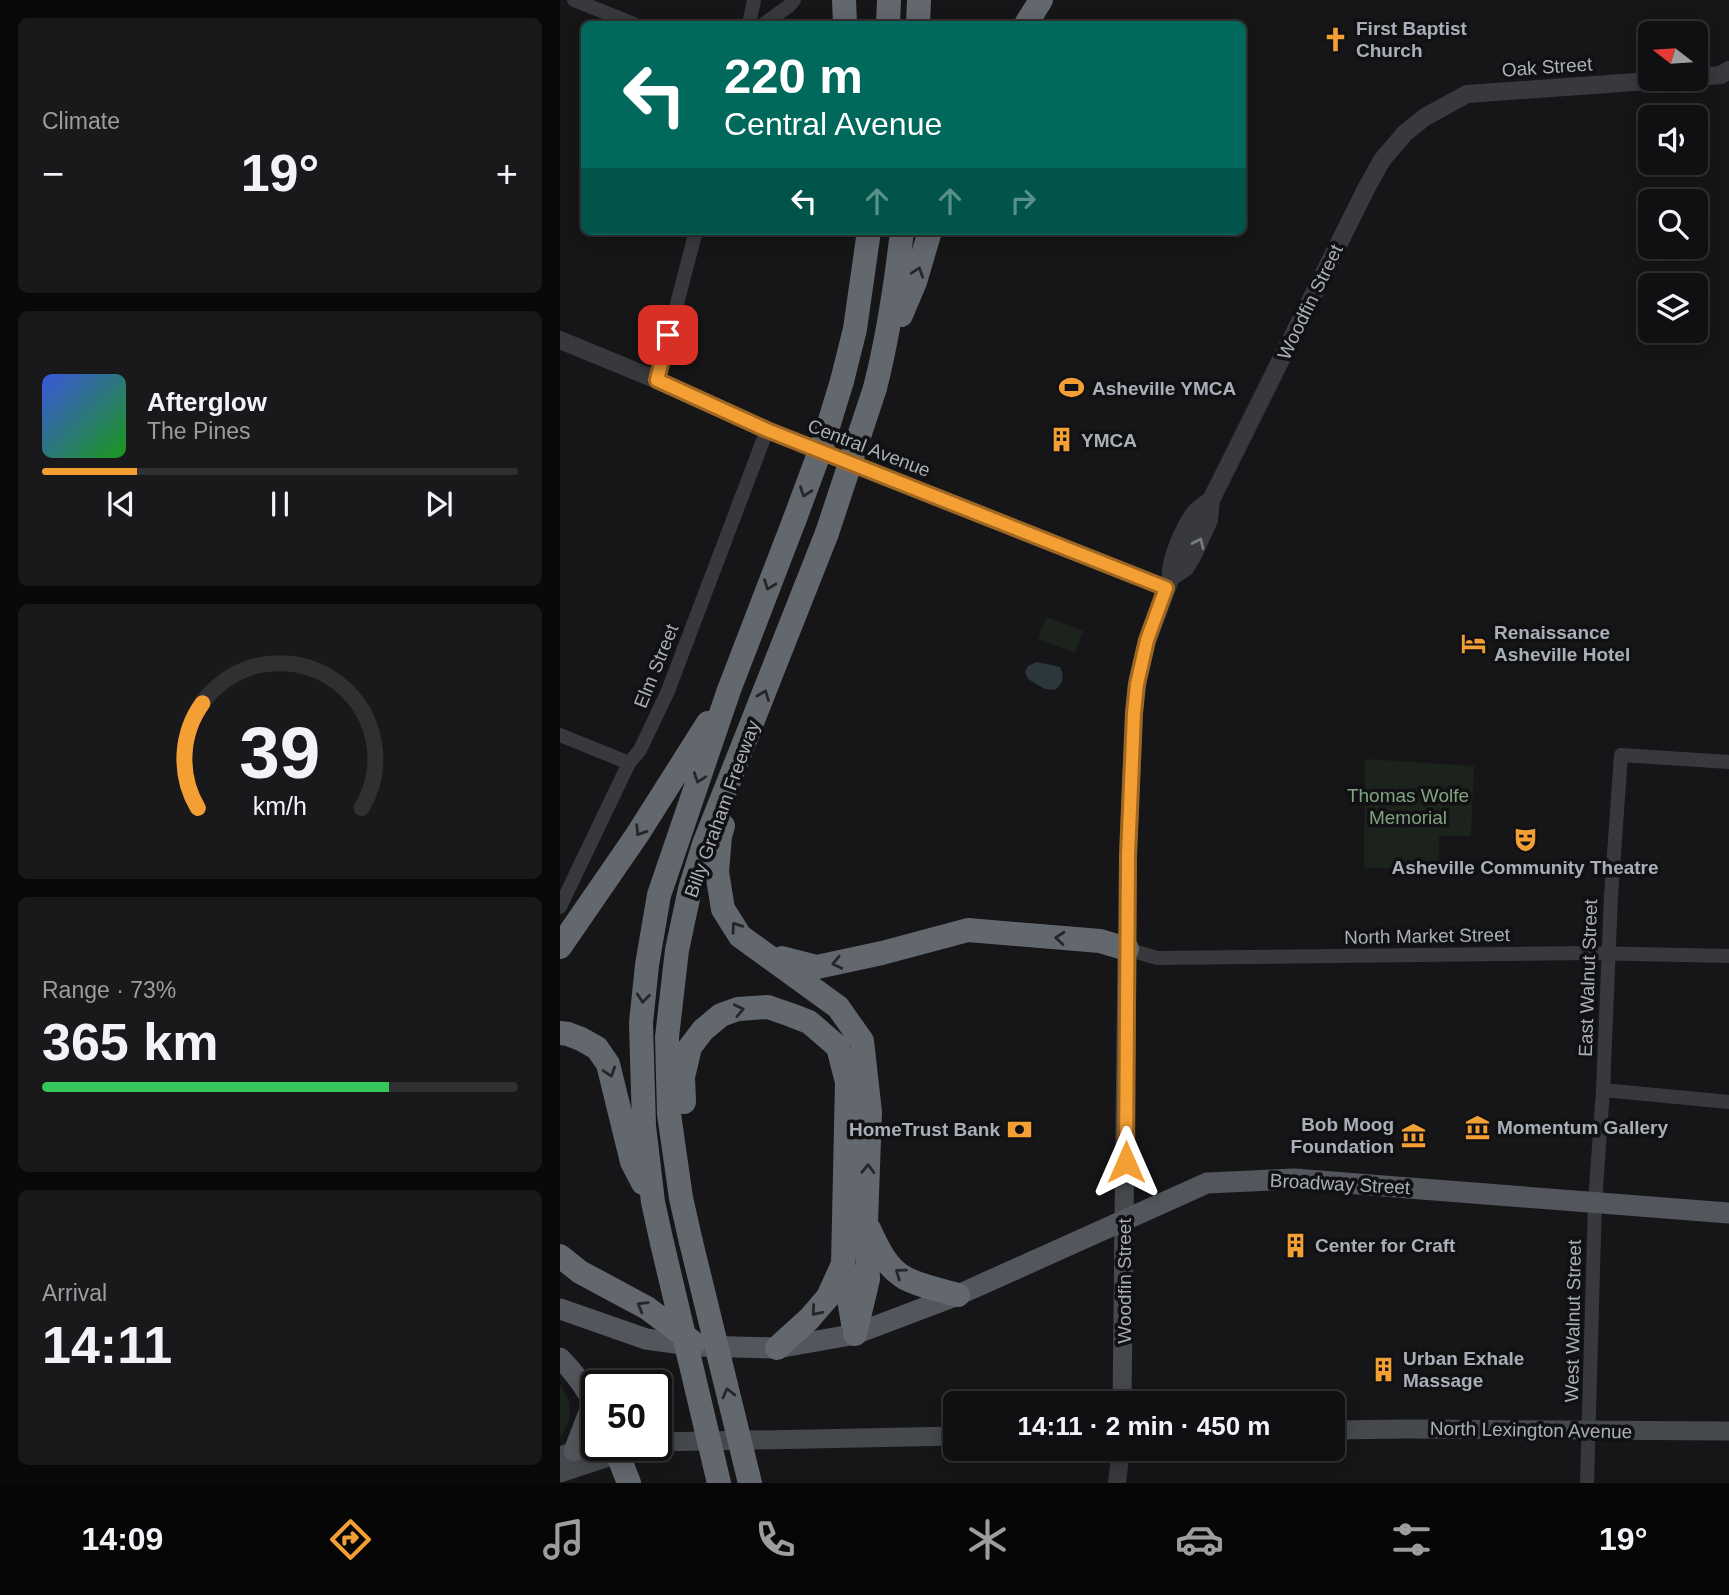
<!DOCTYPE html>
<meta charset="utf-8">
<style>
:root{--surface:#101012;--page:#19191b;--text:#f1f3f6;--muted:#9c9d9f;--line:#303032;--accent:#f49f33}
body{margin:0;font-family:Arial,sans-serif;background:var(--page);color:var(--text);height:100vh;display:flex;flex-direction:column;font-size:26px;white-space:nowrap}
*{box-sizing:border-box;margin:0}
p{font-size:23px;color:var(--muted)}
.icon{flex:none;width:38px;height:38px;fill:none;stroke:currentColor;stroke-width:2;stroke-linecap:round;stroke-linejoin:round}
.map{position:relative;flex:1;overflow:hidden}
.details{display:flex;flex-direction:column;gap:18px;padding:18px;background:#09090a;width:560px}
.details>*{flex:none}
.guide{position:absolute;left:21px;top:21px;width:665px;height:214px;border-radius:10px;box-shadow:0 4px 18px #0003,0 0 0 2px var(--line);background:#00695c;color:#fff;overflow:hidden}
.needle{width:46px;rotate:287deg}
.tools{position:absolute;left:1078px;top:21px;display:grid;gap:14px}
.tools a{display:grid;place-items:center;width:70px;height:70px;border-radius:10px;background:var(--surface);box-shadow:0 4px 18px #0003,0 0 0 2px var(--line);font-size:35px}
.speed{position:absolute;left:21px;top:1370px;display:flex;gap:14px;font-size:35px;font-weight:700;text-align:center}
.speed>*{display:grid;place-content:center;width:91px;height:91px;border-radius:50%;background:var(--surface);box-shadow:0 4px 18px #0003,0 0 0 2px var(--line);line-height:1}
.speed .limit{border:4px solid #111;border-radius:10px;background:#fff;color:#111}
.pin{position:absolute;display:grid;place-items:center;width:60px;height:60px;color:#fff;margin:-30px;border-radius:14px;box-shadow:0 4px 10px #0006}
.me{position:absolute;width:77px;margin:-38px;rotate:0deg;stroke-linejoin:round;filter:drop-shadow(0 0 5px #0008)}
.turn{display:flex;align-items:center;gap:24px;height:147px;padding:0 28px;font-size:32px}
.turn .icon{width:91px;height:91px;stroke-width:2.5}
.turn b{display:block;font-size:49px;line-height:60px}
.lanes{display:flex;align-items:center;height:66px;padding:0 28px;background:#0003;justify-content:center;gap:35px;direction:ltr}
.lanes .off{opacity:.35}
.big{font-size:52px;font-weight:600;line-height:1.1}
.details .tile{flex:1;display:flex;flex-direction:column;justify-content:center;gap:10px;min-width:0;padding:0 24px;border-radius:10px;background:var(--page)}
.details .dial{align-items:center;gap:0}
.dial svg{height:182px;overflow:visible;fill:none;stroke:var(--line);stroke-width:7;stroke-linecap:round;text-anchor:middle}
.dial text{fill:var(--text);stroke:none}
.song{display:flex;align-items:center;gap:21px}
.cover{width:84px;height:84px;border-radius:10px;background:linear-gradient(135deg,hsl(230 70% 55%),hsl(120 70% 35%))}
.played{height:7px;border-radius:4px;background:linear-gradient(90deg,var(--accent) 20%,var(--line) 20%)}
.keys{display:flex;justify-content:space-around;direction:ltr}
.heat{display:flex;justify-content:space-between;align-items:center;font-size:38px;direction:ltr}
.charge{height:10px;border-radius:5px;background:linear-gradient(90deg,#34c759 73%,var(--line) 0)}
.trip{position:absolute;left:383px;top:1391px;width:402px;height:70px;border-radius:10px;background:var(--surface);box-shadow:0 4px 18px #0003,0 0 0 2px var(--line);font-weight:600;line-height:70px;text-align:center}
.tab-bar{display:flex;height:112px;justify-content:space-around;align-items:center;background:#060607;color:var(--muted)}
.tab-bar .icon{width:49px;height:49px}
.tab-bar .active{color:var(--accent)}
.tab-bar b{font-size:32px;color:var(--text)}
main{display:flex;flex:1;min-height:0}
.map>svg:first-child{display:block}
.green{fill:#1c231c}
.water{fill:#2c373c}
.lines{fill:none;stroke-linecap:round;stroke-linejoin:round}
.minor{stroke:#37393d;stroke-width:14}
.tertiary{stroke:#37393d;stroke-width:18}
.secondary{stroke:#45484d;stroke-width:19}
.primary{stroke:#53565c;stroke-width:21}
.motorway{stroke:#63676e;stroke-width:24}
.motorway-bridge{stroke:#63676e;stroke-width:24}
.oneway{stroke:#26262a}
.oneway2{stroke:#757a81}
.route-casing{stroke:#9f6721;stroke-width:18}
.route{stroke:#f49f33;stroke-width:12}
.labels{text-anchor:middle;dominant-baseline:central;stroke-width:7;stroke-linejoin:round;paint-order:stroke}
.poi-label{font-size:19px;font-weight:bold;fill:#a8afb8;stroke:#111113;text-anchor:start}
.street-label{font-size:19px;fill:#a8afb8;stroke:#111113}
.park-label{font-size:19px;fill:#80a37f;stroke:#111113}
</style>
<main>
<section class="details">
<div class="tile"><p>Climate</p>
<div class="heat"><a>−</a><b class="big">19°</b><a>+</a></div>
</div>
<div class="tile">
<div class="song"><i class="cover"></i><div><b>Afterglow</b><p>The Pines</p></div></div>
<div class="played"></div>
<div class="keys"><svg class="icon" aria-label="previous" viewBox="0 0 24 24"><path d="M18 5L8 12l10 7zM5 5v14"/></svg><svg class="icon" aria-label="pause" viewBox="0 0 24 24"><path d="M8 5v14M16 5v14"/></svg><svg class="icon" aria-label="next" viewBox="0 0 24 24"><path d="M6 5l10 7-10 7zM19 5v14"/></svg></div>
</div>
<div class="tile dial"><svg viewBox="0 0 100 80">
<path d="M14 69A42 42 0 1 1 86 69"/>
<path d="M14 69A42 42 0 0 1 16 23" stroke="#f49f33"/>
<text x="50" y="56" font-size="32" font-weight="700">39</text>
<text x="50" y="72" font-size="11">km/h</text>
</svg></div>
<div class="tile"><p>Range · 73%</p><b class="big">365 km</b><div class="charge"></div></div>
<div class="tile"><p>Arrival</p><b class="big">14:11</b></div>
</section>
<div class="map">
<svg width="1169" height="1483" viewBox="0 0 1169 1483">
<rect width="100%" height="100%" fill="#161618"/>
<path class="green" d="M 486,617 L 523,631 L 515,653 L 478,639 Z
M 805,759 L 914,766 L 911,836 L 879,836 L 879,868 L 804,868 Z
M 0,1384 C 13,1401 14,1420 0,1437 Z"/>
<path class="water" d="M 477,662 L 500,667 C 505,677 503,683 495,690 L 485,689 L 468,679 L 465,672 L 468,666 Z"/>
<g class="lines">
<path class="minor" d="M 14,0 L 74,24
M 189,24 L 194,0
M 204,24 L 230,5 L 234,0
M 97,380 L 136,231
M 0,735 L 69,763
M 0,907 L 69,763 L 80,750 L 108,691 L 207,430
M 567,949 L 597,958 L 1028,953 L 1169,956
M 1043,1090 L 1169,1102
M 1027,1483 L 1035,1202 L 1043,1090 L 1051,896 L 1061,755 L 1169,762"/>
<path class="tertiary" d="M 1136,77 L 1161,75 L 1169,70
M 0,340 L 97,380 L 207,430 L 606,588
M 611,577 L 625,568 L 632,557 L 649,520 L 651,500 L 807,187 L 822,160 L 845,133 L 865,117 L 907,94 L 1117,79
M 567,949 L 568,856 L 574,713 L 577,683 L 587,641 L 611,577 C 610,559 623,530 634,514 C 638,509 645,504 651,500
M 557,1483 L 561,1449"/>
<path class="secondary" d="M 562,1404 L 567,949
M 774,1430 L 845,1429 L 1169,1431
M 96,1442 L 396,1436
M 0,1456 L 37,1444
M 0,1473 L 82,1446"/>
<path class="primary" d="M 0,1309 L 86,1339 L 137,1346 L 217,1348 L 285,1336 L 295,1334 L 398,1295 L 647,1183 L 734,1179 L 1169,1213
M 0,1358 C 14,1372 28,1392 37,1410
M 14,1451 L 33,1402"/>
<path class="motorway" d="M 284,0 L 285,24
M 328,24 L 329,0
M 358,24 L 359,0
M 466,24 L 481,0
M 341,315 L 355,282 L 370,231
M 282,381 L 295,329 L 309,231
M 315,388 C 328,337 336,284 342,231
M 163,826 L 160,836 L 157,872 L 163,909 L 180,936 L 278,1007 L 302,1041 L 310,1112 L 306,1222 L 308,1279 L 295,1334
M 0,947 L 77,835 L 148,723
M 222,958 L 257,967 L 322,953 L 408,930 L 540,941 L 567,949
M 0,1033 L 8,1034 L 21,1039 L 37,1048 L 48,1064 L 72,1162 L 83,1183
M 124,1102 L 123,1077 L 130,1047 L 143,1030 L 161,1015 L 178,1009 L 208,1007 L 231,1015 L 249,1022 L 278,1047 L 287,1082 L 283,1264 L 293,1323
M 309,1229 C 318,1248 326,1267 345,1278 C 357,1285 384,1291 398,1295
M 131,1242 L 121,1198 L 109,1114 L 107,1037 L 117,950 L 130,889 L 144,844 L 267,533
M 102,1243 L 93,1202 L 84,1126 L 81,1023 L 87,965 L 99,895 L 169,690 L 234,521
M 0,1256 L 20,1272 L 87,1308 L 134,1343
M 217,1348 L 249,1319 L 268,1297 L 283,1264
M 58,1455 L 69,1483"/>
<path class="motorway-bridge" d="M 234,521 L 263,443 L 282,381
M 267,533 L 315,388
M 131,1242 L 190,1483
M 102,1243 L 159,1483"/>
</g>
<defs><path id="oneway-chevron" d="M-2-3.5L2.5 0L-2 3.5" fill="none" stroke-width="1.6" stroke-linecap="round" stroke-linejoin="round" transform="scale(1.75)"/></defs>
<g class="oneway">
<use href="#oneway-chevron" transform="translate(358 272) rotate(-72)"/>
<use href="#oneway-chevron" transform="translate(245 492) rotate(110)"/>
<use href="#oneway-chevron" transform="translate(209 585) rotate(111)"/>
<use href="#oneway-chevron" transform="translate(204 695) rotate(-69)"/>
<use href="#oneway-chevron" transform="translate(139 778) rotate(109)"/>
<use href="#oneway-chevron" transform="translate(80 831) rotate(123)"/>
<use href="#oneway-chevron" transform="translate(176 927) rotate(-125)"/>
<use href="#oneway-chevron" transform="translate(500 938) rotate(-175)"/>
<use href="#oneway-chevron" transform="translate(277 963) rotate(168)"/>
<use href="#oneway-chevron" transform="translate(83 998) rotate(96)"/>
<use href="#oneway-chevron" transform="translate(179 1010) rotate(-12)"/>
<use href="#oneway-chevron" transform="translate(50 1072) rotate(72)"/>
<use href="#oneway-chevron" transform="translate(308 1169) rotate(-88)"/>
<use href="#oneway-chevron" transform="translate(340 1273) rotate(-144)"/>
<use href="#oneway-chevron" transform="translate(82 1306) rotate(-149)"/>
<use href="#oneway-chevron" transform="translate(256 1311) rotate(131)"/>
<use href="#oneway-chevron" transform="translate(168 1393) rotate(-104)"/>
</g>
<use class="oneway2" href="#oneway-chevron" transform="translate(639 543) rotate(-65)"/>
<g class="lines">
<defs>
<path id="route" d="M 108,335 L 97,380 L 207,430 L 606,588 L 587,640 L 577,684 L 574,713 L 568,856 L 566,1162"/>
</defs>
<use href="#route" class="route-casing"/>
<use href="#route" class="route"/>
</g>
<defs>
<symbol id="church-bare" viewBox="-9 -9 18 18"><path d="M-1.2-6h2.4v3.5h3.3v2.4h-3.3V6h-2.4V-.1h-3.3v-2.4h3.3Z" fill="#f49f33" stroke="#111113" stroke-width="2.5" paint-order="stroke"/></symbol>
<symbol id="stadium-bare" viewBox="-9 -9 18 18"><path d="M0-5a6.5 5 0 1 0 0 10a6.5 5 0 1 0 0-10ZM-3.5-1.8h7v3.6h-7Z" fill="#f49f33" stroke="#111113" stroke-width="2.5" paint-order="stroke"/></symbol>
<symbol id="building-bare" viewBox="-9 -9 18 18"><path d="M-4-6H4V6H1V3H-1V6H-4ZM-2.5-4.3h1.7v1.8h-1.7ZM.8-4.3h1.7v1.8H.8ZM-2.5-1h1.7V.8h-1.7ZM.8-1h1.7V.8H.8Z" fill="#f49f33" stroke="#111113" stroke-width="2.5" paint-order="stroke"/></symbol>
<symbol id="hotel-bare" viewBox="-9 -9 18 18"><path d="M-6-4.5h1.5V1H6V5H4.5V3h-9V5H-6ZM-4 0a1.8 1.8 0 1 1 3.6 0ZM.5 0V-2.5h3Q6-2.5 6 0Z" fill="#f49f33" stroke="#111113" stroke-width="2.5" paint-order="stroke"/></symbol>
<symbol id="theatre-bare" viewBox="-9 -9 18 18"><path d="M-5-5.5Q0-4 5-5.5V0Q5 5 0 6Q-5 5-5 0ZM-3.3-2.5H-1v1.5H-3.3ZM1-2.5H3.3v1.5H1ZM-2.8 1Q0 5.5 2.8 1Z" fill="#f49f33" stroke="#111113" stroke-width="2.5" paint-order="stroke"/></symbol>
<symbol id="museum-bare" viewBox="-9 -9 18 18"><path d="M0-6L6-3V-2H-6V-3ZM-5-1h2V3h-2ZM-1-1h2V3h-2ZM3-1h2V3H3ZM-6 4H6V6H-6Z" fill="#f49f33" stroke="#111113" stroke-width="2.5" paint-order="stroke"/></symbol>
<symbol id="bank-bare" viewBox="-9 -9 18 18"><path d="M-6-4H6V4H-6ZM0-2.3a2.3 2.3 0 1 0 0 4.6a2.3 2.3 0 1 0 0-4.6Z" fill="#f49f33" stroke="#111113" stroke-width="2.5" paint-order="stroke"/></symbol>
</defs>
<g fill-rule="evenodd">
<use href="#church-bare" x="758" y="22" width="35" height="35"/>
<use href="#stadium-bare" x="494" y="370" width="35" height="35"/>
<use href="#building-bare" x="484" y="422" width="35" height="35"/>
<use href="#hotel-bare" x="896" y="626" width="35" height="35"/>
<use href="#theatre-bare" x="948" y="822" width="35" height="35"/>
<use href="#museum-bare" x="900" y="1110" width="35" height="35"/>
<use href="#bank-bare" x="442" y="1112" width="35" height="35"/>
<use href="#museum-bare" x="836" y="1118" width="35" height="35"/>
<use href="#building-bare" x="718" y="1228" width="35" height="35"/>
<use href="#building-bare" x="806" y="1352" width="35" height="35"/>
</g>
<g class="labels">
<g class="poi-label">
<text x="796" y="28">First Baptist<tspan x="796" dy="22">Church</tspan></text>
<text x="532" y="388">Asheville YMCA</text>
<text x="521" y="440">YMCA</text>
<text x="934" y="632">Renaissance<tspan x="934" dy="22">Asheville Hotel</tspan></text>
<text x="965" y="867" text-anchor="middle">Asheville Community Theatre</text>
<text x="834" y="1124" text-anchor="end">Bob Moog<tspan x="834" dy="22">Foundation</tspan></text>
<text x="937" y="1127">Momentum Gallery</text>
<text x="440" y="1129" text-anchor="end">HomeTrust Bank</text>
<text x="755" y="1245">Center for Craft</text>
<text x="843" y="1358">Urban Exhale<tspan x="843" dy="22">Massage</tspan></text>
</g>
<g class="street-label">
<text transform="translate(987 67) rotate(-4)">Oak Street</text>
<text transform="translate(750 302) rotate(-64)">Woodfin Street</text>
<text transform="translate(309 448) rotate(21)">Central Avenue</text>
<text transform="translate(96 666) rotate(-68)">Elm Street</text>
<text transform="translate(162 809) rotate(-70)">Billy Graham Freeway</text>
<text transform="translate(867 936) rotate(-1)">North Market Street</text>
<text transform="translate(1028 978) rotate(-88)">East Walnut Street</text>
<text transform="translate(780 1184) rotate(3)">Broadway Street</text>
<text transform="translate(564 1281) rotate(-90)">Woodfin Street</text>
<text transform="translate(1013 1321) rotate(-89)">West Walnut Street</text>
<text transform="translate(971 1430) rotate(1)">North Lexington Avenue</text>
</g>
<g class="park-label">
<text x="848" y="795">Thomas Wolfe<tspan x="848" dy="22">Memorial</tspan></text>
</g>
</g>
</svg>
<div class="tools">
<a><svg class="needle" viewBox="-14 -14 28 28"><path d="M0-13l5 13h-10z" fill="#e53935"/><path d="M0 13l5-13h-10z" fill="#9c9d9f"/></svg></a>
<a><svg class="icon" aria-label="sound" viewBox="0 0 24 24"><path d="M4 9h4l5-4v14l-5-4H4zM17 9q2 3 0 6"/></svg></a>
<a><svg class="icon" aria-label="search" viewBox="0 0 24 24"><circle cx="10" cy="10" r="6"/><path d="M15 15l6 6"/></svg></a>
<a><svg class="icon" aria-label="layers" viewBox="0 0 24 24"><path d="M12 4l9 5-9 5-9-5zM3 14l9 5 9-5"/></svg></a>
</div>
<div class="speed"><div class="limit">50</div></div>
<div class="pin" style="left:108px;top:335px;background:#d93025"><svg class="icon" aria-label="arrive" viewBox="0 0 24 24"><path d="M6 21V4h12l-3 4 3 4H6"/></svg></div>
<svg class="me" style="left:566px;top:1162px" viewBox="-20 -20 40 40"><path d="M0-17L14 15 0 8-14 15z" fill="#f49f33" stroke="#fff" stroke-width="4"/></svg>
<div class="trip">14:11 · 2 min · 450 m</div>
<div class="guide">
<div class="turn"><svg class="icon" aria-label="left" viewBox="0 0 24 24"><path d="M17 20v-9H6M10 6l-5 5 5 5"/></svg><div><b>220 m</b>Central Avenue</div></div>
<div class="lanes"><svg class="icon" aria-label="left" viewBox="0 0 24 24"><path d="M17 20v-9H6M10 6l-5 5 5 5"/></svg><svg class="icon off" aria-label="ahead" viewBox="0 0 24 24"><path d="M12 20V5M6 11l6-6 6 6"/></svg><svg class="icon off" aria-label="ahead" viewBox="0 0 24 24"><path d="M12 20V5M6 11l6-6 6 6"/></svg><svg class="icon off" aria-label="right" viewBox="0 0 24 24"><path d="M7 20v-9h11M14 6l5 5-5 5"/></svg></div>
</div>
</div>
</main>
<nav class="tab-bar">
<b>14:09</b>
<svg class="icon active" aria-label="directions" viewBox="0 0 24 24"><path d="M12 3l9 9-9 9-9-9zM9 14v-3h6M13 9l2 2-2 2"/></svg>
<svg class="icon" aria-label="music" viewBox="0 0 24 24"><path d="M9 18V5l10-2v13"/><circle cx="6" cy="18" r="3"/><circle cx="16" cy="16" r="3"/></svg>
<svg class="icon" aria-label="phone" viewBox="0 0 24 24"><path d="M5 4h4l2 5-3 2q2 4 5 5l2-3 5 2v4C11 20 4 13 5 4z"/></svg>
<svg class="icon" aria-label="climate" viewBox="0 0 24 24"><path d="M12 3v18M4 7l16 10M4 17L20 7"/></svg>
<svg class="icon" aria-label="car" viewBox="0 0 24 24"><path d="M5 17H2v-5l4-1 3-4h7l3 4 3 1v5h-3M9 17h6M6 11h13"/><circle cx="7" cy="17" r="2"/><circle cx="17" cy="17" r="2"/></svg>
<svg class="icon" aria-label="filters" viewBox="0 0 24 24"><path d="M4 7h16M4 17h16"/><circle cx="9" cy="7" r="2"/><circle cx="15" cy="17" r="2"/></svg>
<b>19°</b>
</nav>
